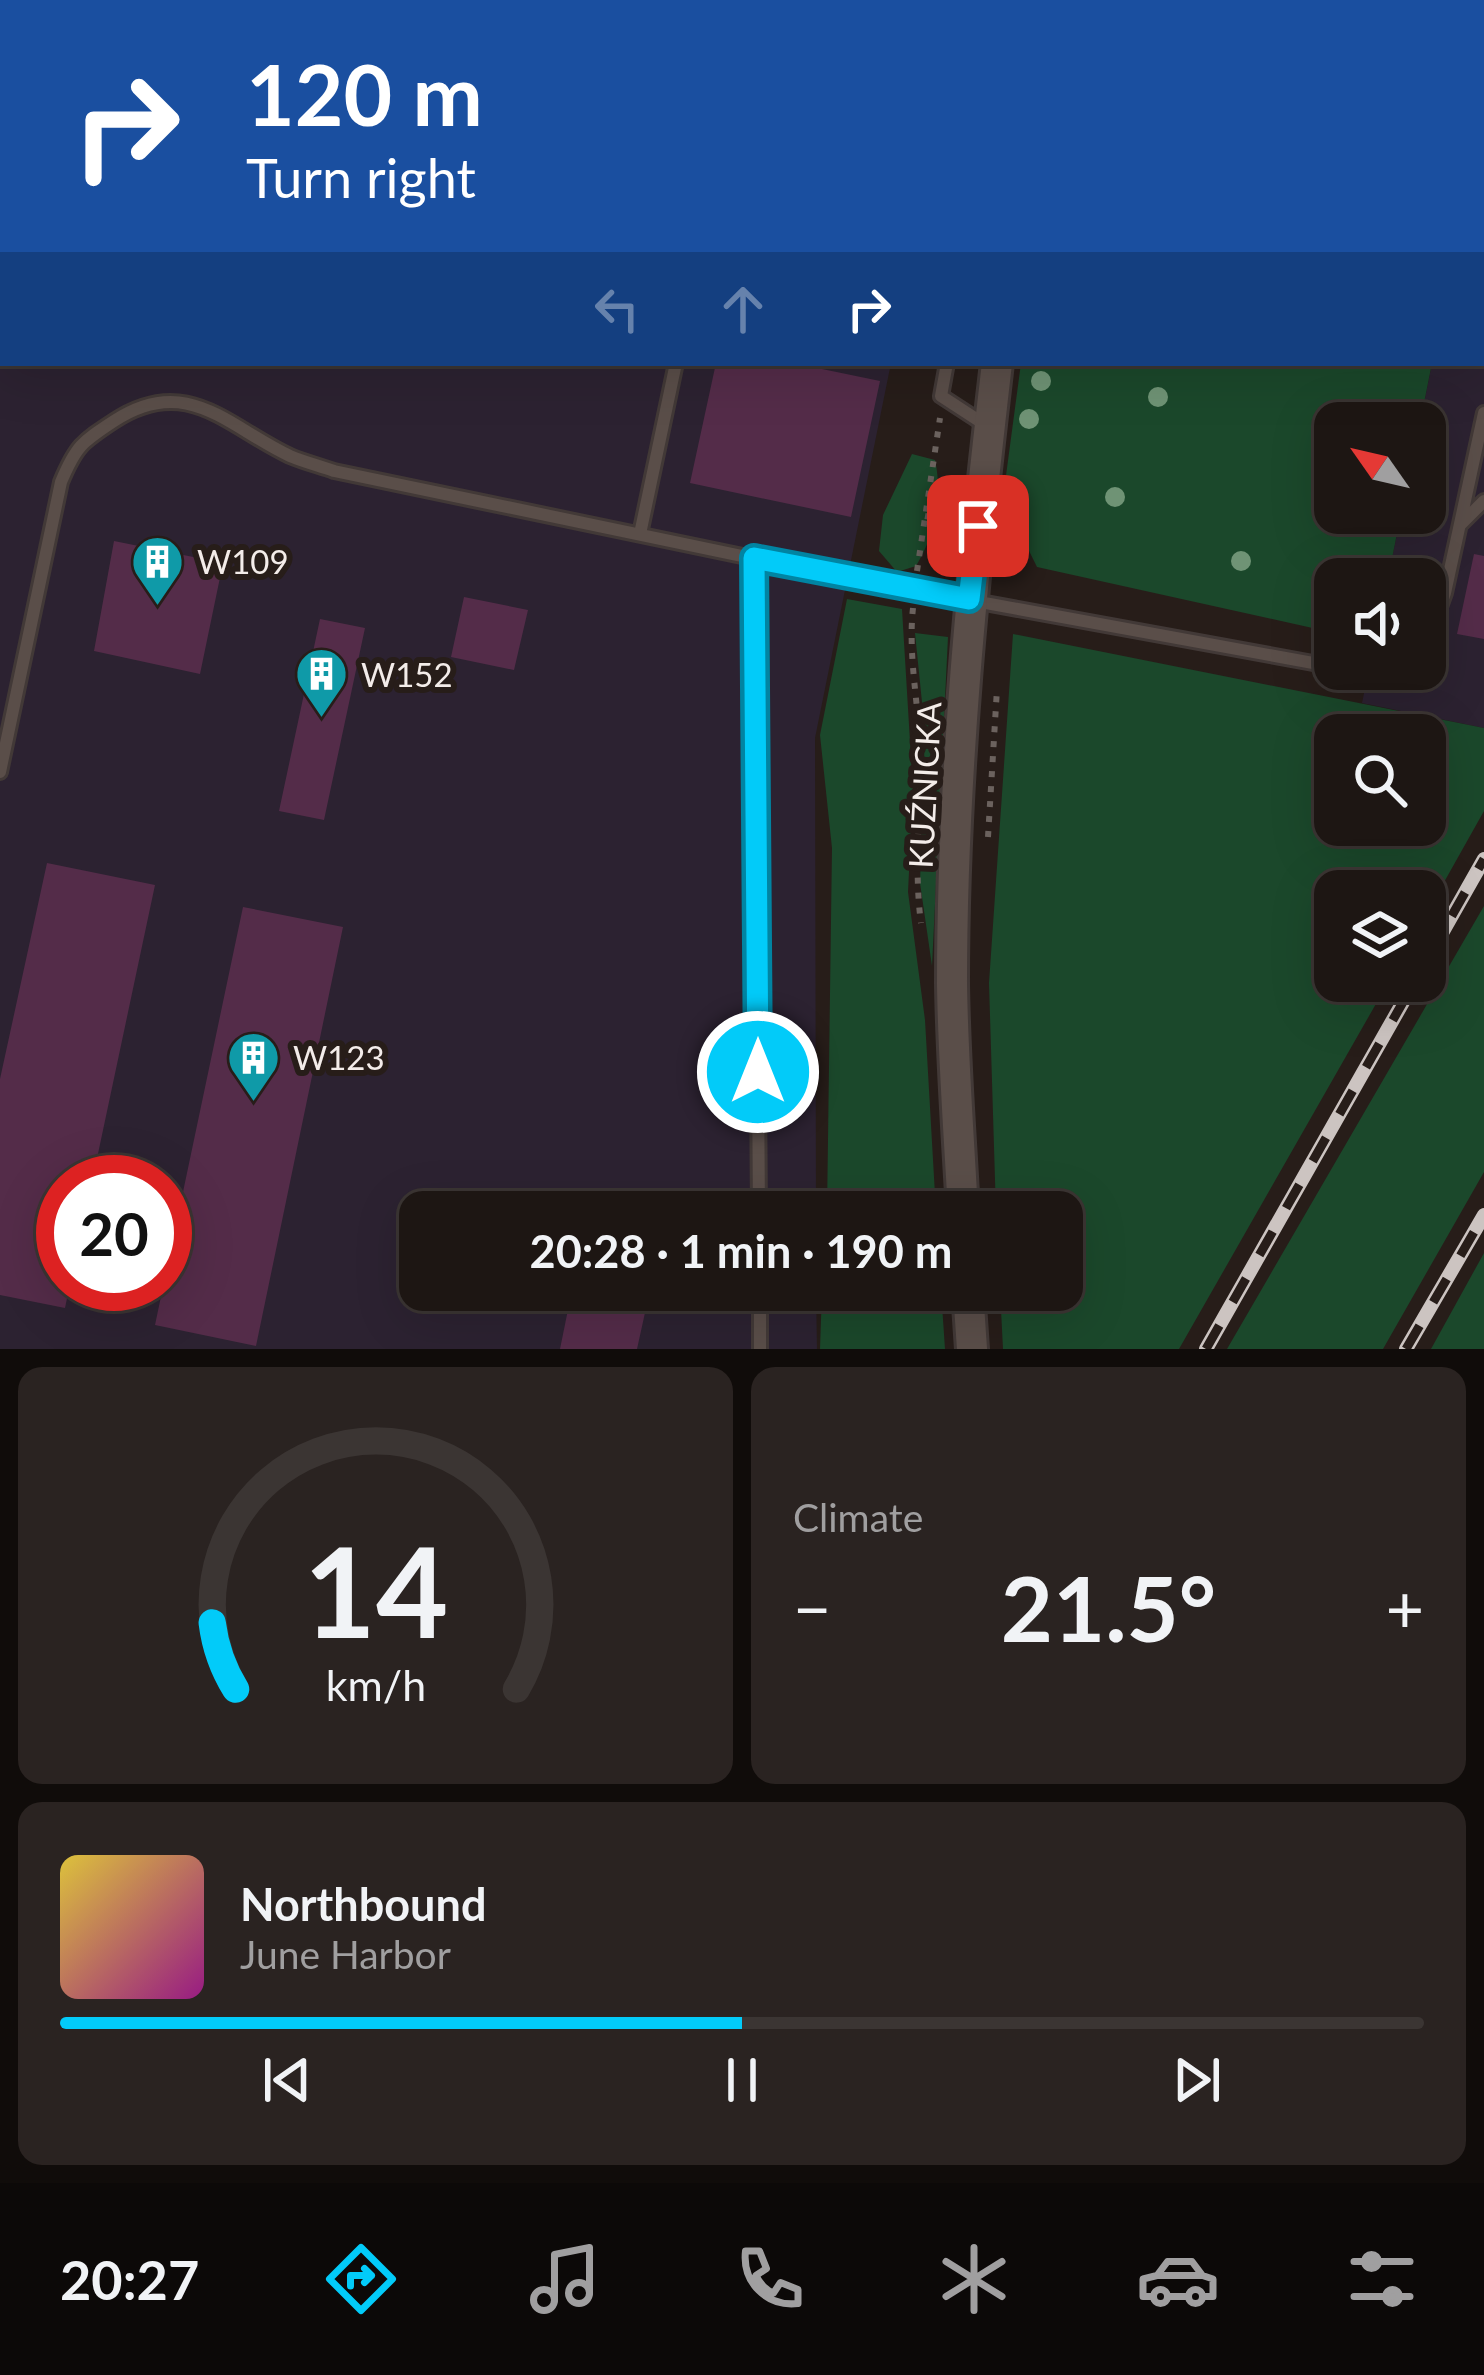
<!DOCTYPE html>
<meta charset="utf-8">
<style>
:root{--surface:#1d1613;--page:#2a2321;--text:#f1f3f6;--muted:#a09fa0;--line:#3b3533;--accent:#02cbf9}
body{margin:0;font-family:Lato,sans-serif;background:var(--page);color:var(--text);height:100vh;display:flex;flex-direction:column;font-size:45px;white-space:nowrap}
*{box-sizing:border-box;margin:0}
p{font-size:39px;color:var(--muted)}
.icon{flex:none;width:66px;height:66px;fill:none;stroke:currentColor;stroke-width:2;stroke-linecap:round;stroke-linejoin:round}
.map{position:relative;height:1349px;overflow:hidden}
.details{display:flex;flex-direction:column;gap:18px;padding:18px;background:#100c0a;flex:1}
.details>*{flex:none}
.banner{position:absolute;left:0px;top:0px;width:1485px;height:366px;box-shadow:0 12px 48px #0002,0 0 0 3px var(--line);background:#1a4fa0;color:#fff;overflow:hidden}
.needle{width:78px;rotate:304deg}
.controls{position:absolute;left:1314px;top:402px;display:grid;gap:24px}
.controls a{display:grid;place-items:center;width:132px;height:132px;border-radius:24px;background:var(--surface);box-shadow:0 12px 48px #0002,0 0 0 3px var(--line);font-size:60px}
.speed{position:absolute;left:36px;top:1155px;display:flex;gap:24px;font-size:60px;font-weight:700;text-align:center}
.speed>*{display:grid;place-content:center;width:156px;height:156px;border-radius:50%;background:var(--surface);box-shadow:0 12px 48px #0002,0 0 0 3px var(--line);line-height:1}
.speed .limit{border:18px solid #d22;background:#fff;color:#111}
.pin{position:absolute;display:grid;place-items:center;width:102px;height:102px;color:#fff;margin:-51px;border-radius:24px;box-shadow:0 6px 18px #0006}
.me{position:absolute;width:132px;margin:-66px;rotate:0deg;stroke-linejoin:round;filter:drop-shadow(0 0 9px #0008)}
.turn{display:flex;align-items:center;gap:42px;height:252px;padding:0 48px;font-size:54px}
.turn .icon{width:156px;height:156px;stroke-width:2.5}
.turn b{display:block;font-size:84px;line-height:102px}
.lanes{display:flex;align-items:center;height:114px;padding:0 48px;background:#0003;justify-content:center;gap:60px;direction:ltr}
.lanes .off{opacity:.35}
.big{font-size:90px;font-weight:700;line-height:1.1}
.details .widget{flex:1;display:flex;flex-direction:column;justify-content:center;gap:18px;min-width:0;padding:0 42px;border-radius:24px;background:var(--page)}
.details .dial{align-items:center;gap:0}
.dial svg{height:312px;overflow:visible;fill:none;stroke:var(--line);stroke-width:7;stroke-linecap:round;text-anchor:middle}
.dial text{fill:var(--text);stroke:none}
.song{display:flex;align-items:center;gap:36px}
.cover{width:144px;height:144px;border-radius:18px;background:linear-gradient(135deg,hsl(50 70% 55%),hsl(310 70% 35%))}
.played{height:12px;border-radius:6px;background:linear-gradient(90deg,var(--accent) 50%,var(--line) 50%)}
.keys{display:flex;justify-content:space-around;direction:ltr}
.heat{display:flex;justify-content:space-between;align-items:center;font-size:66px;direction:ltr}
.details .tiles{flex:1;display:grid;gap:18px;grid-template-columns:1fr 1fr}
.widget:last-child{grid-column:span 2}
.trip{position:absolute;left:399px;top:1191px;width:684px;height:120px;border-radius:24px;background:var(--surface);box-shadow:0 12px 48px #0002,0 0 0 3px var(--line);font-weight:700;line-height:120px;text-align:center}
.tab-bar{display:flex;height:192px;justify-content:space-around;align-items:center;background:#0c0908;color:var(--muted)}
.tab-bar .icon{width:84px;height:84px}
.tab-bar .selected{color:var(--accent)}
.tab-bar b{font-size:54px;color:var(--text)}
.map>svg:first-child{display:block}
.industrial{fill:#2c2231;fill-rule:evenodd}
.green{fill:#1b482b;fill-rule:evenodd}
.lines{fill:none;stroke-linecap:round;stroke-linejoin:round}
.canal{stroke:#005863;stroke-width:30}
.building{fill:#542c49}
.service-casing{stroke:#423937;stroke-width:18}
.tertiary-casing{stroke:#423937;stroke-width:36}
.path{stroke:#6b625e;stroke-width:6;stroke-dasharray:6 9;stroke-linecap:butt}
.service{stroke:#5a4e49;stroke-width:12}
.tertiary{stroke:#5a4e49;stroke-width:30}
.rail-casing{stroke:#ccc4c1;stroke-width:14}
.rail{stroke:#271d19;stroke-width:9;stroke-dasharray:27;stroke-linecap:butt}
.tree{fill:#6f9375}
.route-casing{stroke:#0184a2;stroke-width:30}
.route{stroke:#02cbf9;stroke-width:21}
.labels{text-anchor:middle;dominant-baseline:central;stroke-width:12;stroke-linejoin:round;paint-order:stroke}
.poi-label{font-size:33px;fill:#f3ece9;stroke:#271d19;text-anchor:start}
.street-label{font-size:33px;fill:#f3ece9;stroke:#271d19}
</style>
<div class="map">
<svg width="1484" height="1349" viewBox="0 0 1484 1349">
<rect width="100%" height="100%" fill="#271d19"/>
<path class="industrial" d="M 0,0 L 965,0 L 3,3 L 3,363 L 891,363 L 815,738 L 816,1212 L 420,1212 L 420,1290 L 816,1290 L 817,1349 L 0,1349 ZM 63,1182 L 165,1182 L 165,1284 L 63,1284 Z
M 1484,112 L 1484,728 L 1362,703 L 1369,669 L 1425,669 L 1425,579 L 1388,579 L 1401,513 L 1425,513 L 1425,423 L 1420,423 L 1432,363 L 1482,363 Z"/>
<path class="green" d="M 1021,363 L 1432,363 L 1420,423 L 1335,423 L 1335,513 L 1401,513 L 1388,579 L 1335,579 L 1335,633 L 1037,567 L 1003,498 Z
M 912,454 L 935,460 C 943,496 935,535 916,566 L 897,572 L 879,551 L 883,515 Z
M 847,599 L 902,609 L 913,791 L 908,892 L 925,1020 L 936,1212 L 827,1212 L 832,848 L 820,735 Z
M 915,633 L 948,637 L 932,966 L 920,883 L 925,732 Z
M 1013,634 L 1484,728 L 1484,811 L 1425,916 L 1425,891 L 1335,891 L 1335,981 L 1389,981 L 1179,1349 L 1003,1349 L 1000,1290 L 1062,1290 L 1062,1212 L 996,1212 L 989,983 ZM 1335,735 L 1425,735 L 1425,825 L 1335,825 Z
M 1484,906 L 1484,1172 L 1383,1349 L 1227,1349 Z
M 1484,1253 L 1484,1349 L 1431,1349 Z
M 822,1290 L 941,1290 L 945,1349 L 820,1349 Z"/>
<g class="lines">
<path class="canal" d="M 53,3 L 54,0
M 0,255 L 3,241"/>
</g>
<path class="building" d="M 716,363 L 793,363 L 880,381 L 851,517 L 690,483 Z
M 114,541 L 223,563 L 200,674 L 94,651 Z
M 1474,554 L 1484,556 L 1484,639 L 1457,634 Z
M 464,597 L 528,610 L 514,670 L 451,657 Z
M 320,619 L 365,628 L 324,820 L 279,811 Z
M 47,863 L 155,885 L 92,1182 L 63,1182 L 63,1284 L 70,1284 L 65,1308 L 0,1295 L 0,1079 Z
M 243,907 L 343,927 L 256,1346 L 155,1325 Z
M 572,1290 L 650,1290 L 637,1349 L 560,1349 Z"/>
<g class="lines">
<defs>
<path id="service" d="M 947,363 L 941,396 L 987,426
M 1460,525 L 1484,501
M 640,534 L 676,363
M 754,558 L 759,1212
M 1425,648 L 1445,593 L 1484,413
M 1343,669 L 1368,674 L 1399,669
M 0,772 L 61,482 C 76,446 82,442 114,421 C 187,373 228,427 290,456 C 304,462 320,466 334,471 L 843,577 L 1335,667
M 760,1290 L 760,1349"/>
<path id="tertiary" d="M 1061,3 L 1061,0
M 963,1212 C 959,1136 953,1060 952,983 C 952,776 973,569 997,363
M 968,1290 L 972,1349"/>
</defs>
<use href="#service" class="service-casing"/>
<use href="#tertiary" class="tertiary-casing"/>
<path class="path" d="M 1010,3 L 1011,0
M 925,516 L 952,521
M 917,571 L 940,418
M 913,608 C 908,655 918,700 920,747 C 922,806 913,864 921,923
M 988,837 L 997,689"/>
<use href="#service" class="service"/>
<use href="#tertiary" class="tertiary"/>
<defs>
<path id="rail" d="M 1425,963 L 1484,859
M 1206,1349 L 1415,981
M 1406,1349 L 1484,1215"/>
</defs>
<use href="#rail" class="rail-casing"/>
<use href="#rail" class="rail"/>
</g>
<g class="tree">
<circle cx="1041" cy="381" r="10"/>
<circle cx="1158" cy="397" r="10"/>
<circle cx="1029" cy="419" r="10"/>
<circle cx="1115" cy="497" r="10"/>
<circle cx="1241" cy="561" r="10"/>
</g>
<g class="lines">
<defs>
<path id="route" d="M 758,1072 L 754,558 L 969,599 L 978,526"/>
</defs>
<use href="#route" class="route-casing"/>
<use href="#route" class="route"/>
</g>
<defs>
<symbol id="building-pin" viewBox="-11 -11 22 30"><path d="M0 17L-7.5 6A9.5 9.5 0 1 1 7.5 6Z" fill="#0f9aa8" stroke="#271d19"/><path d="M-4-6H4V6H1V3H-1V6H-4ZM-2.5-4.3h1.7v1.8h-1.7ZM.8-4.3h1.7v1.8H.8ZM-2.5-1h1.7V.8h-1.7ZM.8-1h1.7V.8H.8Z" fill="#fff"/></symbol>
</defs>
<g fill-rule="evenodd">
<use href="#building-pin" x="128" y="532" width="59" height="81"/>
<use href="#building-pin" x="292" y="644" width="59" height="81"/>
<use href="#building-pin" x="224" y="1028" width="59" height="81"/>
</g>
<g class="labels">
<g class="poi-label">
<text x="197" y="561">W109</text>
<text x="361" y="674">W152</text>
<text x="293" y="1057">W123</text>
</g>
<g class="street-label">
<text transform="translate(924 785) rotate(-87)">KUŹNICKA</text>
</g>
</g>
</svg>
<div class="controls">
<a><svg class="needle" viewBox="-14 -14 28 28"><path d="M0-13l5 13h-10z" fill="#e53935"/><path d="M0 13l5-13h-10z" fill="#a09fa0"/></svg></a>
<a><svg class="icon" aria-label="sound" viewBox="0 0 24 24"><path d="M4 9h4l5-4v14l-5-4H4zM17 9q2 3 0 6"/></svg></a>
<a><svg class="icon" aria-label="search" viewBox="0 0 24 24"><circle cx="10" cy="10" r="6"/><path d="M15 15l6 6"/></svg></a>
<a><svg class="icon" aria-label="layers" viewBox="0 0 24 24"><path d="M12 4l9 5-9 5-9-5zM3 14l9 5 9-5"/></svg></a>
</div>
<div class="speed"><div class="limit">20</div></div>
<div class="pin" style="left:978px;top:526px;background:#d93025"><svg class="icon" aria-label="arrive" viewBox="0 0 24 24"><path d="M6 21V4h12l-3 4 3 4H6"/></svg></div>
<svg class="me" style="left:758px;top:1072px" viewBox="-20 -20 40 40"><circle r="17" fill="#02cbf9" stroke="#fff" stroke-width="3"/><path d="M0-11L8 9 0 5-8 9z" fill="#fff"/></svg>
<div class="trip">20:28 · 1 min · 190 m</div>
<div class="banner">
<div class="turn"><svg class="icon" aria-label="right" viewBox="0 0 24 24"><path d="M7 20v-9h11M14 6l5 5-5 5"/></svg><div><b>120 m</b>Turn right</div></div>
<div class="lanes"><svg class="icon off" aria-label="left" viewBox="0 0 24 24"><path d="M17 20v-9H6M10 6l-5 5 5 5"/></svg><svg class="icon off" aria-label="ahead" viewBox="0 0 24 24"><path d="M12 20V5M6 11l6-6 6 6"/></svg><svg class="icon" aria-label="right" viewBox="0 0 24 24"><path d="M7 20v-9h11M14 6l5 5-5 5"/></svg></div>
</div>
</div>
<section class="details">
<div class="tiles">
<div class="widget dial"><svg viewBox="0 0 100 80">
<path d="M14 69A42 42 0 1 1 86 69"/>
<path d="M14 69A42 42 0 0 1 8 52" stroke="#02cbf9"/>
<text x="50" y="56" font-size="32" font-weight="700">14</text>
<text x="50" y="72" font-size="11">km/h</text>
</svg></div>
<div class="widget"><p>Climate</p>
<div class="heat"><a>−</a><b class="big">21.5°</b><a>+</a></div>
</div>
<div class="widget">
<div class="song"><i class="cover"></i><div><b>Northbound</b><p>June Harbor</p></div></div>
<div class="played"></div>
<div class="keys"><svg class="icon" aria-label="previous" viewBox="0 0 24 24"><path d="M18 5L8 12l10 7zM5 5v14"/></svg><svg class="icon" aria-label="pause" viewBox="0 0 24 24"><path d="M8 5v14M16 5v14"/></svg><svg class="icon" aria-label="next" viewBox="0 0 24 24"><path d="M6 5l10 7-10 7zM19 5v14"/></svg></div>
</div>
</div>
</section>
<nav class="tab-bar">
<b>20:27</b>
<svg class="icon selected" aria-label="directions" viewBox="0 0 24 24"><path d="M12 3l9 9-9 9-9-9zM9 14v-3h6M13 9l2 2-2 2"/></svg>
<svg class="icon" aria-label="music" viewBox="0 0 24 24"><path d="M9 18V5l10-2v13"/><circle cx="6" cy="18" r="3"/><circle cx="16" cy="16" r="3"/></svg>
<svg class="icon" aria-label="phone" viewBox="0 0 24 24"><path d="M5 4h4l2 5-3 2q2 4 5 5l2-3 5 2v4C11 20 4 13 5 4z"/></svg>
<svg class="icon" aria-label="climate" viewBox="0 0 24 24"><path d="M12 3v18M4 7l16 10M4 17L20 7"/></svg>
<svg class="icon" aria-label="car" viewBox="0 0 24 24"><path d="M5 17H2v-5l4-1 3-4h7l3 4 3 1v5h-3M9 17h6M6 11h13"/><circle cx="7" cy="17" r="2"/><circle cx="17" cy="17" r="2"/></svg>
<svg class="icon" aria-label="filters" viewBox="0 0 24 24"><path d="M4 7h16M4 17h16"/><circle cx="9" cy="7" r="2"/><circle cx="15" cy="17" r="2"/></svg>
</nav>
